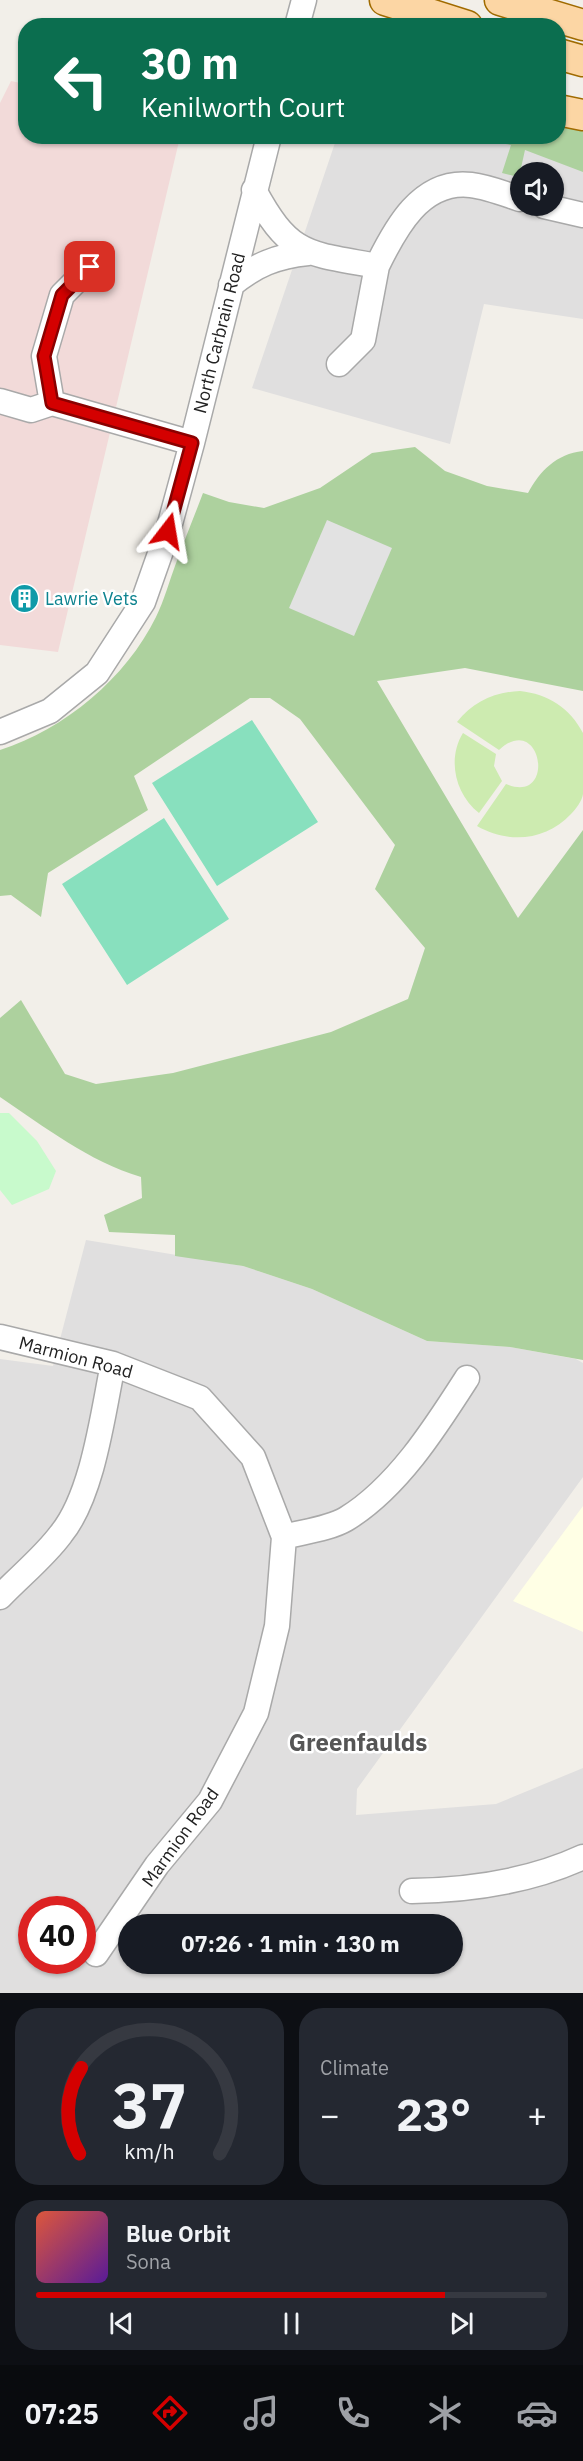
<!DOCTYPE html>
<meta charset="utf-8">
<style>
:root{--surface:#171b24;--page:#242831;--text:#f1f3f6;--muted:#9ea1a6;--line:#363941;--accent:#d40000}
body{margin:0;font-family:"IBM Plex Sans",sans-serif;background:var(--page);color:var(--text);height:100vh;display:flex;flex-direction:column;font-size:22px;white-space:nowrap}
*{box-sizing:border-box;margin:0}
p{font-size:20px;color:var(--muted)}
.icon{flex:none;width:33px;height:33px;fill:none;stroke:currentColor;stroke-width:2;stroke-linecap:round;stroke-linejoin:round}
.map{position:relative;height:1993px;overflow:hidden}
.side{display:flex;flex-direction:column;gap:15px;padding:15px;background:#0d0f14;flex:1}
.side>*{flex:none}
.guide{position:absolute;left:18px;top:18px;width:548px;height:126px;border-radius:24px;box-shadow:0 2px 4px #0004;background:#0b6e4f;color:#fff;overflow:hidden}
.controls{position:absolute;left:510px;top:162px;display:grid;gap:12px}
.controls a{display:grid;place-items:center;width:54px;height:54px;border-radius:50%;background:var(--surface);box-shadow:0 2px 4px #0004;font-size:30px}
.speed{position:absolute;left:18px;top:1896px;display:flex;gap:12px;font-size:30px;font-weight:700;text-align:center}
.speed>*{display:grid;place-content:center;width:78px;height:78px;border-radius:50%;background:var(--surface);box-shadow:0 2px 4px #0004;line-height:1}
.speed .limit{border:9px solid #d22;background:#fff;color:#111}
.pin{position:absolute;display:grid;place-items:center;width:51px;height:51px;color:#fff;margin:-26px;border-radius:12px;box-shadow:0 3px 9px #0006}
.me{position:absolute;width:66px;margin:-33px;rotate:14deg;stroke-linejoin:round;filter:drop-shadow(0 0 4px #0008)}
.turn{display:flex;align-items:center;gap:21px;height:126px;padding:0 24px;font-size:27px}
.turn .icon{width:78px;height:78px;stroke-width:2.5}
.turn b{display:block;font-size:42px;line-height:51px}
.big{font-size:45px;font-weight:700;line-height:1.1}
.side .widget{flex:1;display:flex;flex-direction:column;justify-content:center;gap:9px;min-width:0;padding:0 21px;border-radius:24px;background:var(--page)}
.side .dial{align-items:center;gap:0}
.dial svg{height:156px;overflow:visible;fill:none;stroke:var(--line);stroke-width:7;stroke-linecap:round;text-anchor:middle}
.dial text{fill:var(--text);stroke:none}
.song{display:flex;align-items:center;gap:18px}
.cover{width:72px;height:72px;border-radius:9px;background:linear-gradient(135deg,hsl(10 70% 55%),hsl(270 70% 35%))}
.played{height:6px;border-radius:3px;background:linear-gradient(90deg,var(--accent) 80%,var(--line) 80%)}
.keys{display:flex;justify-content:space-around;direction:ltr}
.heat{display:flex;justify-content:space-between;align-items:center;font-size:33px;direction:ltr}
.side .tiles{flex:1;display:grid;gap:15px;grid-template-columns:1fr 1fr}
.widget:last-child{grid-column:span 2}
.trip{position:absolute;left:118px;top:1914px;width:345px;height:60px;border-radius:30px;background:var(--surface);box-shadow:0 2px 4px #0004;font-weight:700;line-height:60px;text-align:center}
.tabs{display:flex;height:96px;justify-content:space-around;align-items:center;background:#090b0e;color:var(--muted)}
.tabs .icon{width:42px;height:42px}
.tabs .current{color:var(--accent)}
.tabs b{font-size:27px;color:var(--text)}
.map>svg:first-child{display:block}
.residential{fill:#e0dfdf;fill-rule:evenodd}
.commercial{fill:#f2dad9}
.education{fill:#ffffe5}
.grass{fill:#cdebb0}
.forest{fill:#add19e}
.park{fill:#c8facc}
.pitch{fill:#88e0be}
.parking{fill:#e2e2e2}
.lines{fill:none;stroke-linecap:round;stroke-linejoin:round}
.minor-casing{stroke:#a9a9a9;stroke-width:27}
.major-casing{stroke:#a06b00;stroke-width:33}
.minor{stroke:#fff;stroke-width:24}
.major{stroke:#fcd6a4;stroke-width:30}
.route-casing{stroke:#8a0000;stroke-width:15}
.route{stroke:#d40000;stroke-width:10}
.labels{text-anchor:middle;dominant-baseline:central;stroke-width:5;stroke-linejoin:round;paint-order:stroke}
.street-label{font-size:18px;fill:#222;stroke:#fff}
.culture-label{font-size:18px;fill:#0d838f;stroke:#fff;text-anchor:start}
.district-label{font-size:24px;font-weight:bold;fill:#555;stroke:#fff}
</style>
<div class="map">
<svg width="583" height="1993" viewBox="0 0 583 1993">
<rect width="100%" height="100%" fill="#f2efe9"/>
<path class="residential" d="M 337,137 L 514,137 L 583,150 L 583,319 L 484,304 L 450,444 L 252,388 ZM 520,172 L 554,172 L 554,206 L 520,206 Z
M 86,1240 L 243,1266 L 312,1289 L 427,1341 L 510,1347 L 576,1359 L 583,1363 L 583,1477 L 357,1789 L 356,1815 L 496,1804 L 583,1768 L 583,1993 L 0,1993 L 0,1359 L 53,1366 ZM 32,1910 L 82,1910 L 82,1960 L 32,1960 ZM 129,1924 L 453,1924 L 453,1964 L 129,1964 Z"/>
<path class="commercial" d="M 11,81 L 25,84 L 26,136 L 180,137 L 58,652 L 0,645 L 0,103 Z"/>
<path class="education" d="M 583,1506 L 583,1632 L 513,1601 Z"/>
<path class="grass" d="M 520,691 C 548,694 570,708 583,733 C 583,753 583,775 583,794 C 582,801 576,809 571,814 C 546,841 508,844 477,826 L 506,784 C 557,806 542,710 499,750 L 457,722 C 473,702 494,692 520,691 Z
M 463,733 L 496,754 L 494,766 L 502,781 L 479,813 C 455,794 447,759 463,733 Z"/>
<path class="forest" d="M 558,118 L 583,122 L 583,172 L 525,150 L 519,177 L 502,173 L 511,145 L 468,137 L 558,136 Z
M 415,447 L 445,471 L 487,486 L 528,493 C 540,471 556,454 583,451 L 583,691 L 465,668 L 377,681 L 518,918 L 583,830 L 583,1360 L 510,1347 L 427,1341 L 312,1289 L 243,1266 L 175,1256 L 175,1235 L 109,1232 L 104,1215 L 142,1198 L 141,1177 C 88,1161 45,1127 0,1097 L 0,1018 L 21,1000 L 65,1074 L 96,1084 L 173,1073 L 331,1032 L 408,999 L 425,948 L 375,889 L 395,845 L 300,719 L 270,698 L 250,698 L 134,776 L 148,810 L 48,873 L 41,917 L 11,895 L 0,896 L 0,750 C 65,729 126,678 156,617 C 164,601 169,582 175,566 C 184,541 194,517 203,493 L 229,502 L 264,508 L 320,488 L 372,453 Z"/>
<path class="park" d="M 0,1113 L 9,1113 L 37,1141 L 56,1171 L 49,1189 L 12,1205 L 0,1190 Z"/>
<path class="pitch" d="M 252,720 L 318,822 L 217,886 L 152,783 Z
M 164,818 L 229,919 L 127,985 L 62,884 Z"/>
<path class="parking" d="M 327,520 L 392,548 L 354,636 L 289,608 Z"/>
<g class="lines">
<defs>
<path id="minor" d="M 297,26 L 304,0
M 254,190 C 290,257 307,253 377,266 C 395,229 421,179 471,185 C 488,187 505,194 520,199
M 544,206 L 583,215
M 90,267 L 62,295 L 44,356 L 52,403 L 192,443
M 231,285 C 255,265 277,256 308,253
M 339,364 L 363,340 L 377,266
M 0,401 L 31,410 L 52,403
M 0,732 L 50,711 L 97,673 L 143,602 L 168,531 L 192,443 L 269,136
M 0,1337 L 113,1364 L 200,1398 L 253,1457 L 284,1537 L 277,1626 L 256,1713 L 210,1801 L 157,1865 L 96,1954
M 284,1537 C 302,1532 329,1529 346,1519 C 397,1488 435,1428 467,1378
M 0,1597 C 20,1576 44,1557 61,1534 C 93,1495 103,1413 113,1364
M 412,1891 C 471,1890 529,1882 583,1857"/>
<path id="major" d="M 385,0 L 467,26
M 500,0 L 583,25
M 558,54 L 583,61
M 558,110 L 583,115"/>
</defs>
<use href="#minor" class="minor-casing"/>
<use href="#major" class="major-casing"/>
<use href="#minor" class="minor"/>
<use href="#major" class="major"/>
</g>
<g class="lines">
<defs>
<path id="route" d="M 90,267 L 62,295 L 44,356 L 52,403 L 192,443 L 168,531"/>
</defs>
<use href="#route" class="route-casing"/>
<use href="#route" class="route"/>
</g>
<defs>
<symbol id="building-disc" viewBox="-11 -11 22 22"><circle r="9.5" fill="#0f9aa8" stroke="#fff"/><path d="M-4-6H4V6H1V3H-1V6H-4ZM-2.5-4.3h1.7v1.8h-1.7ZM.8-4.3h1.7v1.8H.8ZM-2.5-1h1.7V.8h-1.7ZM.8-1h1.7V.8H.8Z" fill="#fff"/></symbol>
</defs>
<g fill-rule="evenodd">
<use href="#building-disc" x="8" y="582" width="33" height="33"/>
</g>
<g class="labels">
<g class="street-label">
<text transform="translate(219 333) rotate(-76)">North Carbrain Road</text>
<text transform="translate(76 1357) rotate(15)">Marmion Road</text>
<text transform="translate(180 1837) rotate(-54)">Marmion Road</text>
</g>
<g class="culture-label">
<text x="45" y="598">Lawrie Vets</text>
</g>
<g class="district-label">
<text x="358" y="1742">Greenfaulds</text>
</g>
</g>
</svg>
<div class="controls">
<a><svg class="icon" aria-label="sound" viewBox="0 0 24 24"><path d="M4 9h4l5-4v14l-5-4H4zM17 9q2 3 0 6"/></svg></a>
</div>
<div class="speed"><div class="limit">40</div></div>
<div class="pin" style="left:90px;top:267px;background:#d93025"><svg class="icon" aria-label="arrive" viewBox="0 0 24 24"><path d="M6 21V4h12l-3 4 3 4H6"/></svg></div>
<svg class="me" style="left:168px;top:531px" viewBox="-20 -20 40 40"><path d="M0-17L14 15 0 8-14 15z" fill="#d40000" stroke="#fff" stroke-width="4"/></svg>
<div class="trip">07:26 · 1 min · 130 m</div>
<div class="guide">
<div class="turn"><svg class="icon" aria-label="left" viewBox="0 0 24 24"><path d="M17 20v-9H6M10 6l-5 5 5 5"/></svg><div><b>30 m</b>Kenilworth Court</div></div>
</div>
</div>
<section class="side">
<div class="tiles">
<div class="widget dial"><svg viewBox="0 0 100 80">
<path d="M14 69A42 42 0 1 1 86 69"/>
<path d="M14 69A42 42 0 0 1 15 25" stroke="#d40000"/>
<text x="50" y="56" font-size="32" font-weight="700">37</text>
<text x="50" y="72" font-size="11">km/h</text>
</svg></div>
<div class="widget"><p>Climate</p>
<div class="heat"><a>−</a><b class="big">23°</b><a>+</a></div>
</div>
<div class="widget">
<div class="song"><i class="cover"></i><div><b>Blue Orbit</b><p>Sona</p></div></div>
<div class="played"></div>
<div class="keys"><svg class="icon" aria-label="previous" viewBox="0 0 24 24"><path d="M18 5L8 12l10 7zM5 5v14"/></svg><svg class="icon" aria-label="pause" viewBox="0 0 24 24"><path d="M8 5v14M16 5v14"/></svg><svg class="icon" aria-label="next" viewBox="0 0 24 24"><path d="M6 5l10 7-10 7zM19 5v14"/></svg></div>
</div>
</div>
</section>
<nav class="tabs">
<b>07:25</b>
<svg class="icon current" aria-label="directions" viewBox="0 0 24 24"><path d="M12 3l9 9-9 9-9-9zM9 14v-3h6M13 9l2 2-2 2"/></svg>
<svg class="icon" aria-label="music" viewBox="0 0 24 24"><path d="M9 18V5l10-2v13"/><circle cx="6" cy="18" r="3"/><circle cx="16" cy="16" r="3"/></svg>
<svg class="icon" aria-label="phone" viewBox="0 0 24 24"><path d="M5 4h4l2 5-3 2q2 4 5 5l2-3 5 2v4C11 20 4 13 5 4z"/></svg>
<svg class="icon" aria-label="climate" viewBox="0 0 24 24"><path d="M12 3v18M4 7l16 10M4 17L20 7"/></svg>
<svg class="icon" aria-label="car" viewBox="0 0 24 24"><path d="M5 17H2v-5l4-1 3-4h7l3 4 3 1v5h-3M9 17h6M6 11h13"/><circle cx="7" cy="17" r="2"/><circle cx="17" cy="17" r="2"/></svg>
</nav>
